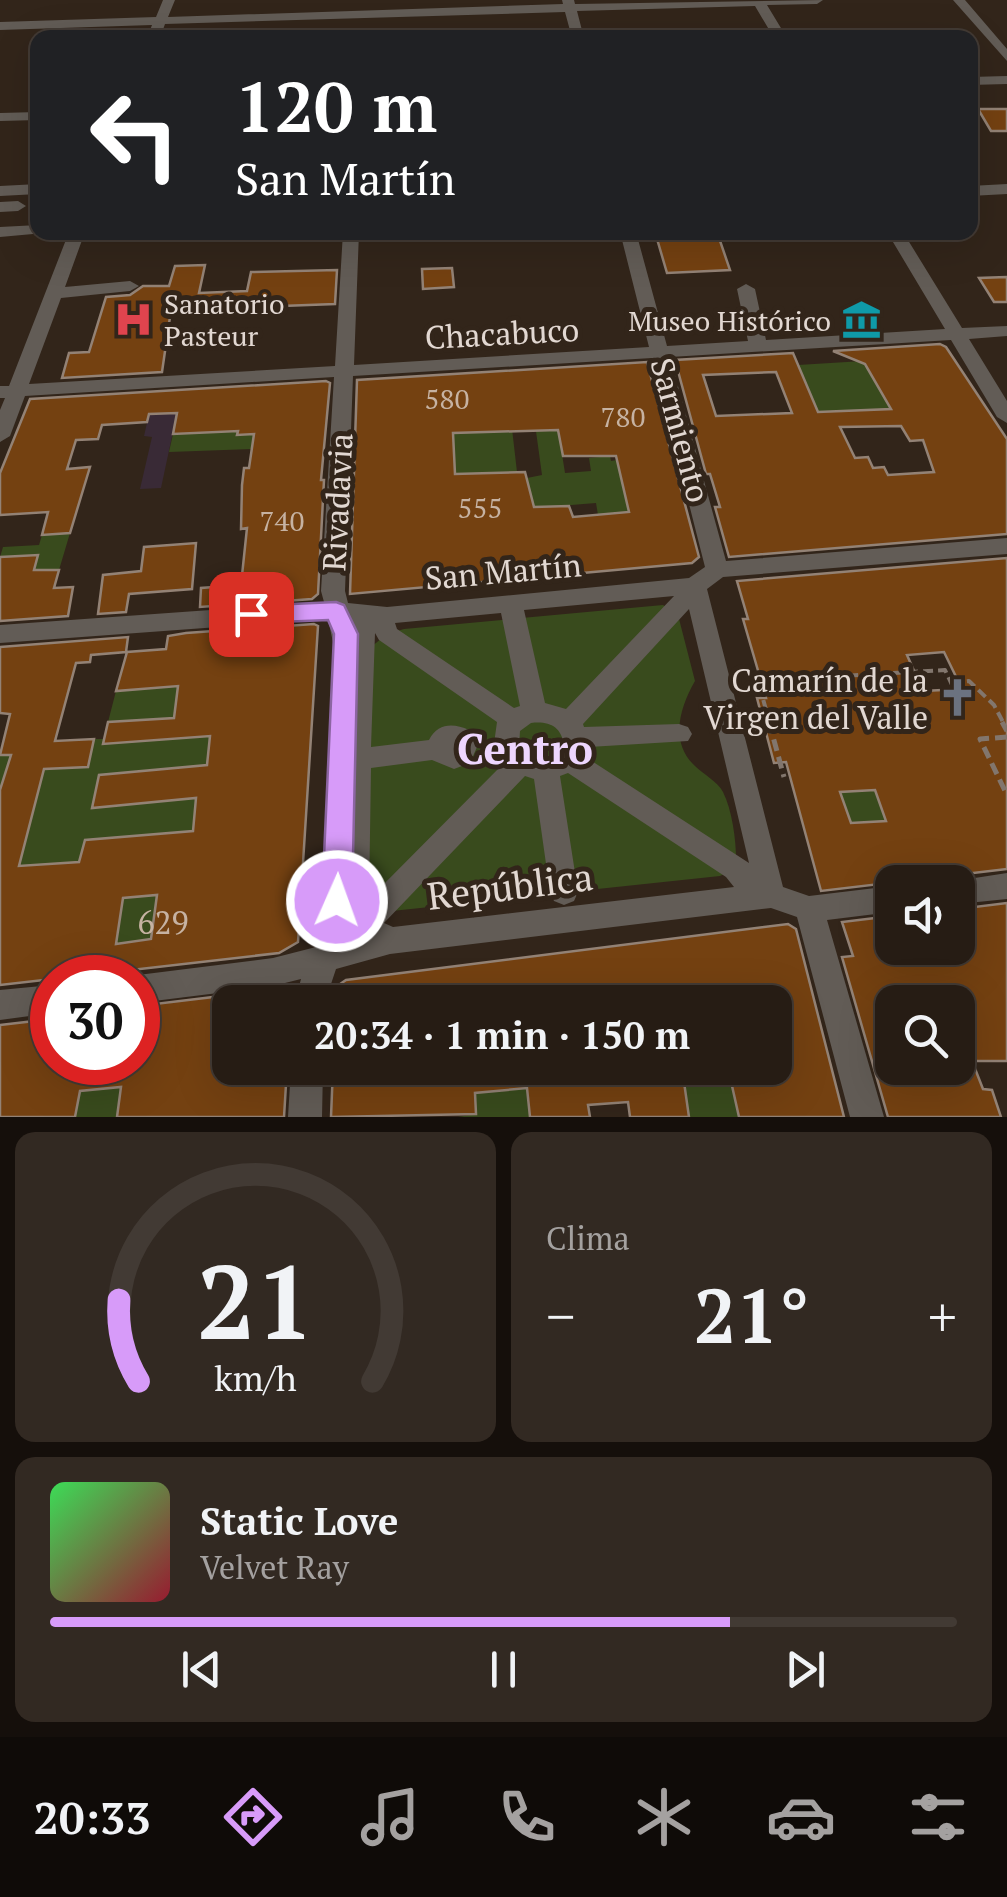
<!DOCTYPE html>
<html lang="es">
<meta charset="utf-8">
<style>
:root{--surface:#261c14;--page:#322922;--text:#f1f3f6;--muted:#a4a1a0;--line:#423a34;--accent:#d79bf9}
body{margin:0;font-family:"PT Serif",serif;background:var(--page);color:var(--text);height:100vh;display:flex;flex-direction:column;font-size:38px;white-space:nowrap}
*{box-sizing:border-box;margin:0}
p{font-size:32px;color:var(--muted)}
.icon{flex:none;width:55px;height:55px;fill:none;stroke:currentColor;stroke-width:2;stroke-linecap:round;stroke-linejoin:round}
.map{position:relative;height:1117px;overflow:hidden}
.sheet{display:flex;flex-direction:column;gap:15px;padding:15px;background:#150f0b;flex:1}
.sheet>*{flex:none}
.guide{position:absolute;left:30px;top:30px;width:948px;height:210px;border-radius:20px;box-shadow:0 10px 40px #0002,0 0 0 2px var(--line);background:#202124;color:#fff;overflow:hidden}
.controls{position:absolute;left:875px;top:865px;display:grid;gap:20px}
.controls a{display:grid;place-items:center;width:100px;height:100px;border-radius:20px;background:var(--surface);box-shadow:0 10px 40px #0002,0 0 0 2px var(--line);font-size:50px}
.speed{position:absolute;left:30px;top:955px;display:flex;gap:20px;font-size:50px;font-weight:700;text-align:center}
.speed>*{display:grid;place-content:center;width:130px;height:130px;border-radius:50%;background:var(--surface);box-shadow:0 10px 40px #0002,0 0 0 2px var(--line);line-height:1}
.speed .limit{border:15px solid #d22;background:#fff;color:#111}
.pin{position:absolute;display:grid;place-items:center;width:85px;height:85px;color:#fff;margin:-42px;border-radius:20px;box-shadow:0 5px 15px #0006}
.me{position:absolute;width:110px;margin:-55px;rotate:2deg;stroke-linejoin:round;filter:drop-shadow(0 0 8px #0008)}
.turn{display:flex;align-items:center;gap:35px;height:210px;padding:0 40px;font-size:45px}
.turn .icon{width:130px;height:130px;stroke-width:2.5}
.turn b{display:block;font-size:70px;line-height:85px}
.big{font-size:75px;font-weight:700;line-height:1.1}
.sheet .card{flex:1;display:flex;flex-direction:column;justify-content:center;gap:15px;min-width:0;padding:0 35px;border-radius:20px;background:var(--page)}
.sheet .dial{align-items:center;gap:0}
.dial svg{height:260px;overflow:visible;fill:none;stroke:var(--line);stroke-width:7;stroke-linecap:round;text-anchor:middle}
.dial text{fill:var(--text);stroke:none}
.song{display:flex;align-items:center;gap:30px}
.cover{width:120px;height:120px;border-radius:15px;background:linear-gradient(135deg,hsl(130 70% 55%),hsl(350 70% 35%))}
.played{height:10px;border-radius:5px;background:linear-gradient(90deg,var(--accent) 75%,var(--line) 75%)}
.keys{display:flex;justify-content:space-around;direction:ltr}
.heat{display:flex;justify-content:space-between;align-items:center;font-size:55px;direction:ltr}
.sheet .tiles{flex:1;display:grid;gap:15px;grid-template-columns:1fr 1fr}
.card:last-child{grid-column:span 2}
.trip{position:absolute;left:212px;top:985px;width:580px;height:100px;border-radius:20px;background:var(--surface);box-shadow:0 10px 40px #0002,0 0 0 2px var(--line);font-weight:700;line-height:100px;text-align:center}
.dock{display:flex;height:160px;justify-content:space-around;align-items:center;background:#0f0b08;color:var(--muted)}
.dock .icon{width:70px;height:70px}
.dock .current{color:var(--accent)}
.dock b{font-size:45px;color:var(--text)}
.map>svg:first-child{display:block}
.industrial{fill:#392a36}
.green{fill:#394b1d}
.building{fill:#744111;stroke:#938275;stroke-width:2.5;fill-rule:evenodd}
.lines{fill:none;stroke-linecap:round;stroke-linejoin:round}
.path-far1{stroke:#82766d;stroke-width:4;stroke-dasharray:10 5;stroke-linecap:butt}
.path{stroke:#82766d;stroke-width:5;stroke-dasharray:12 6;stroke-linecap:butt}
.minor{fill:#625c56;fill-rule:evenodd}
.route{fill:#d79bf9;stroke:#8c65a2;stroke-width:2.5}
.labels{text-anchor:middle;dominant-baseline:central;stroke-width:10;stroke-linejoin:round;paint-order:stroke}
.far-poi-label{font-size:28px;fill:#e2d8d2;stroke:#32251a;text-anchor:start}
.number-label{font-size:28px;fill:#c6b2a2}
.street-label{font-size:32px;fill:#e2d8d2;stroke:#32251a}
.poi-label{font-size:32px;fill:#e2d8d2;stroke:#32251a;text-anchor:end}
.near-number-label{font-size:32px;fill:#c6b2a2}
.near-street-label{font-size:38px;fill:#e2d8d2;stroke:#32251a}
.district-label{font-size:42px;font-weight:bold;fill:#eed6fe;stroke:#32251a}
</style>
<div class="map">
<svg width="1007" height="1117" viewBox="0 0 1007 1117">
<rect width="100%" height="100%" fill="#32251a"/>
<path class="industrial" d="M 177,413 L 161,488 L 140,489 L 152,437 L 144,436 L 149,414 Z"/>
<path class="green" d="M 863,361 L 891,409 L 818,412 L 798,365 Z
M 511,420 L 517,472 L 455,474 L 450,435 L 457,430 Z
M 557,423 L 565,473 L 591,471 L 589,458 L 610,456 L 611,461 L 617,460 L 629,512 L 598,515 L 596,503 L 534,508 L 527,478 L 542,475 L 535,424 Z
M 238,431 L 238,435 L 254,434 L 252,449 L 169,452 L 173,434 Z
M 70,533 L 59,570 L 34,570 L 35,561 L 0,557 L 3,547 L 39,545 L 42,535 Z
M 663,605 L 678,615 L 695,681 C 680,707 669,742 695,766 C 703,774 718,782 723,792 C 733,812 737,846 736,868 L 720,876 L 392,911 L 364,892 L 371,647 L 387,634 L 404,629 Z
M 178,686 L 179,718 L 108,722 L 116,691 Z
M 210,736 L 207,765 L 99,775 L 92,808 L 241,793 L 193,831 L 85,840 L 79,862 L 19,866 L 37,795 L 0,796 L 0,755 L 11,755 L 7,771 L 88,767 L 94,739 L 104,739 L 104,744 Z
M 875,790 L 886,821 L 851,823 L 840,792 Z
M 157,895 L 151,939 L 116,944 L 123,898 Z
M 683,1076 L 730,1076 L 739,1117 L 689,1117 Z
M 129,1087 L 117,1117 L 75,1117 L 80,1091 Z
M 527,1088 L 530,1117 L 458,1117 L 476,1114 L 475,1093 Z"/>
<path class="building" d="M 978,109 L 1007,109 L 1007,131 L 991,131 Z
M 655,232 L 717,232 L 730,270 L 667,273 Z
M 205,265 L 199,293 L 247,291 L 251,272 L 337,270 L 335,304 L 171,310 L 162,372 L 62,378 L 69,353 L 89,352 L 106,297 L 130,295 L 143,286 L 169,286 L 175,266 Z
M 452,268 L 454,287 L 423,289 L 422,269 Z
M 1007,277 L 1007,302 L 994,302 L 979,278 Z
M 940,344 L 946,347 L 1007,439 L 1007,534 L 729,557 L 715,507 L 720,507 L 710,474 L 706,474 L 675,360 L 793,353 L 818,412 L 891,409 L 865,364 L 833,351 ZM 776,372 L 792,413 L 716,416 L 703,375 ZM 901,426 L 910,441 L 923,440 L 934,472 L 888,475 L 884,467 L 873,468 L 868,457 L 855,458 L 840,427 Z
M 647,362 L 699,557 L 692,563 L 350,594 L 357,380 ZM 558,430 L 563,456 L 616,456 L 629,512 L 573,517 L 569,506 L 534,507 L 525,472 L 455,474 L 453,433 Z
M 326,381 L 330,383 L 321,480 L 324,480 L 318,594 L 312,599 L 200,607 L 201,588 L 241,585 L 247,528 L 241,529 L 242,485 L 244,468 L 249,468 L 254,434 L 237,435 L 238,431 L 173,434 L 177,413 L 149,414 L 147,422 L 102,425 L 98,439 L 76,440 L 67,469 L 90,467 L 70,533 L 42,535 L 48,512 L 0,515 L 0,473 L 30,399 Z
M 196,543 L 192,589 L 129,594 L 126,612 L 98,614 L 103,575 L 141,571 L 144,547 Z
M 38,555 L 34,570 L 59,570 L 54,588 L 73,587 L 68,616 L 0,621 L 0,557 Z
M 1007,558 L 1007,869 L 821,891 L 786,762 L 774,763 L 757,698 L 766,698 L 743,619 L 748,619 L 737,581 ZM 944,652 L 962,689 L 923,691 L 907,655 ZM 875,790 L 886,821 L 851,823 L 840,792 Z
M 314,624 L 318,626 L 298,942 L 279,953 L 0,985 L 0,790 L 11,755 L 0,755 L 10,714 L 0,713 L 0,647 L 128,637 L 126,652 L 91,655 L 90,662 L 76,663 L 55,741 L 94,739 L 88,767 L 44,769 L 19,866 L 79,862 L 85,840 L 193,831 L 196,798 L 92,808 L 99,775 L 207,765 L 210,736 L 103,744 L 108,722 L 174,718 L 178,686 L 116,691 L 127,652 L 166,649 L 168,636 L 186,633 ZM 157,895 L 151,939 L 116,944 L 123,898 Z
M 1007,903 L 1007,1061 L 972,1061 L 983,1089 L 992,1090 L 1001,1117 L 888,1117 L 842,957 L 853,956 L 842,922 L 892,916 L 892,948 L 958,948 L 958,909 ZM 892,1002 L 958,1002 L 958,1068 L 892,1068 Z
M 788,924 L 796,929 L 844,1117 L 739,1117 L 728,1068 L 775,1068 L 775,1002 L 335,1002 L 336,987 L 346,980 Z
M 276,989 L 292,998 L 292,1002 L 243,1002 L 243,994 Z
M 230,995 L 230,1068 L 287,1068 L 284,1117 L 117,1117 L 121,1087 L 80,1091 L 75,1117 L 0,1117 L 0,1025 L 52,1019 L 52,1062 L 138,1062 L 138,1006 Z
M 333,1068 L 682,1068 L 689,1117 L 630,1117 L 628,1102 L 588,1105 L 590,1117 L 530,1117 L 527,1088 L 475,1093 L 476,1114 L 331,1117 Z"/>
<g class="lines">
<path class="path-far1" d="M 952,683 L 969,681 L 994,705 L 1004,724
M 770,724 L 758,681 L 945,670 L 954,689"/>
<path class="path" d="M 769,722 L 784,777
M 1002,722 L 1007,731
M 755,731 L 778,730
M 1007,737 L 980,739 L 1007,795"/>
<path class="minor" d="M 163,0 L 175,0 L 168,17 L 563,4 L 562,0 L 574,0 L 575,4 L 823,0 L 817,4 L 767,5 L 787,38 L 774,38 L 755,6 L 577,11 L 584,38 L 572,38 L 565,12 L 165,24 L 160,38 L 147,38 L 152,25 L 0,30 L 0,22 L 156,17 Z
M 953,0 L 965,0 L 1007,49 L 1007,61 Z
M 1007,76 L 1007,84 L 970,85 L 970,77 Z
M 38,112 L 38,120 L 0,121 L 0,113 Z
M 38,184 L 38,194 L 0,196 L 0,186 Z
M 1007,184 L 1007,194 L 970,196 L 970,186 Z
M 0,202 L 18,201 L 26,206 L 18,211 L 0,212 Z
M 38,225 L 38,232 L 44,233 L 0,237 L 0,227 Z
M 69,232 L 85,232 L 65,287 L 130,281 L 139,286 L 130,291 L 61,298 L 29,384 L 335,366 L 343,232 L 359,232 L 354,365 L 649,347 L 620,232 L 636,232 L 667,346 L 748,341 L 737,289 L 746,284 L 755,289 L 766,340 L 945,329 L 887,232 L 903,232 L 962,328 L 1007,326 L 1007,336 L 969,339 L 1007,401 L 1007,423 L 997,417 L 951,340 L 670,357 L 726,561 L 1007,538 L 1007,554 L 723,577 L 707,589 L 783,887 L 809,896 L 892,886 L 892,912 L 827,920 L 884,1117 L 850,1117 L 797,917 L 771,908 L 390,954 L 336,969 L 325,1002 L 295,1002 L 301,979 L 273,986 L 138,1003 L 138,978 L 131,978 L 138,975 L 273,958 L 316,947 L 321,930 L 334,647 L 328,619 L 0,643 L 0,625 L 324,602 L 321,591 L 334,377 L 25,396 L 10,436 L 0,442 L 0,410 L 5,398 L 0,398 L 0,386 L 9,386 ZM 652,358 L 705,567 L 689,578 L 387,607 L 348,603 L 345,591 L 353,376 ZM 674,596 L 566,709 L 545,703 L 524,610 ZM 689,609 L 749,863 L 584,756 L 589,747 L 688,741 L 692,734 L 688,727 L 679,724 L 584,727 L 583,724 ZM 501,613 L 520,706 L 514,708 L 397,629 L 395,623 ZM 375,633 L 379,640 L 497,722 L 493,751 L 503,764 L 369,899 L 371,768 L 432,760 L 454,769 L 470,763 L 477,747 L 469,730 C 453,723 438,723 429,740 L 371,747 ZM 531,723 C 549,721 561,726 564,745 L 554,755 L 534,758 L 519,747 L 520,731 ZM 568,773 L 726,877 L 734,887 L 393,927 L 384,923 L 525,776 L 534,779 L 550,892 L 554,901 L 564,905 L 574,901 L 578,892 L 560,776 Z
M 1007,873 L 1007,899 L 958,904 L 958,882 L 949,882 Z
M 52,985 L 52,1013 L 0,1020 L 0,990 Z
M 291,1068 L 323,1068 L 322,1117 L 288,1117 Z"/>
</g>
<path class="route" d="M 336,602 L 344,605 L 358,634 L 352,901 L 347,910 L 337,914 L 327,910 L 322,901 L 334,634 L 328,620 L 251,623 L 239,614 L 251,606 Z"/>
<defs>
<symbol id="hospital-bare" viewBox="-9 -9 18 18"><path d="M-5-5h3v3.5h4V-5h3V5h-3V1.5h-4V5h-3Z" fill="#e0444e" stroke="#32251a" stroke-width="2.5" paint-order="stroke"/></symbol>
<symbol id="museum-bare" viewBox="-9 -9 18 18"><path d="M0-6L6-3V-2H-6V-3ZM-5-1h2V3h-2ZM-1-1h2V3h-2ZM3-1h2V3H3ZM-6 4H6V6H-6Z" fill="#0f9aa8" stroke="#32251a" stroke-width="2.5" paint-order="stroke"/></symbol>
<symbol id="church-bare" viewBox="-9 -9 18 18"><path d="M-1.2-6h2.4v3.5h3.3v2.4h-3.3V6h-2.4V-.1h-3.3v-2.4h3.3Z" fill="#6b7280" stroke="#32251a" stroke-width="2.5" paint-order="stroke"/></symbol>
</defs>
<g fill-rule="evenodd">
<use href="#hospital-bare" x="106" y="292" width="55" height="55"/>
<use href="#museum-bare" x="834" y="292" width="55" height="55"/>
<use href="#church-bare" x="930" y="670" width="55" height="55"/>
</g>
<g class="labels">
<g class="far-poi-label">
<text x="164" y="303">Sanatorio<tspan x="164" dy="32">Pasteur</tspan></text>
<text x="831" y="320" text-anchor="end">Museo Histórico</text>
</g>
<g class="number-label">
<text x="447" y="398">580</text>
<text x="623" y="416">780</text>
<text x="480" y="507">555</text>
<text x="282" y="520">740</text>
</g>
<g class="street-label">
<text transform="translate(502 333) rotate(-3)">Chacabuco</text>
<text transform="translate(681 430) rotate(75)">Sarmiento</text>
<text transform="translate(337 502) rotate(-87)">Rivadavia</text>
<text transform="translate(503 571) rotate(-5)">San Martín</text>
</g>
<g class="poi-label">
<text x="928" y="680">Camarín de la<tspan x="928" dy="37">Virgen del Valle</tspan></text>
</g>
<g class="near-number-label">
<text x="163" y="922">629</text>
</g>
<g class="near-street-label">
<text transform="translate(510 886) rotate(-7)">República</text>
</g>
<g class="district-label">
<text x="525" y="748">Centro</text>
</g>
</g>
</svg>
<div class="controls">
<a><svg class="icon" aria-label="sound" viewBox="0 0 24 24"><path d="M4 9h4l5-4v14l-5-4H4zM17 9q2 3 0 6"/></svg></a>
<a><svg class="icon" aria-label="search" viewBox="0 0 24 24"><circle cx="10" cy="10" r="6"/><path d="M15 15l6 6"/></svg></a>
</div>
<div class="speed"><div class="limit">30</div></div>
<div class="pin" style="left:251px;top:614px;background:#d93025"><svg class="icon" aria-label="arrive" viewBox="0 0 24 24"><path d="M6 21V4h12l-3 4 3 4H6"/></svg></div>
<svg class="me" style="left:337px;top:901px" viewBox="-20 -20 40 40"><circle r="17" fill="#d79bf9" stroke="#fff" stroke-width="3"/><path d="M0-11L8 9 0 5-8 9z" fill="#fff"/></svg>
<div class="trip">20:34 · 1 min · 150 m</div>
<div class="guide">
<div class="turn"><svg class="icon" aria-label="left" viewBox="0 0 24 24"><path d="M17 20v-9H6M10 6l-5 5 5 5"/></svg><div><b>120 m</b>San Martín</div></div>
</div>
</div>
<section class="sheet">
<div class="tiles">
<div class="card dial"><svg viewBox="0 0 100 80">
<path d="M14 69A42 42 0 1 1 86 69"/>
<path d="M14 69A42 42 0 0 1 8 44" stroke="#d79bf9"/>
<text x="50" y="56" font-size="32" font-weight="700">21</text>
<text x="50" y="72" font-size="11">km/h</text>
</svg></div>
<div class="card"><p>Clima</p>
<div class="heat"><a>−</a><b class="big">21°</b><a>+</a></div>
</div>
<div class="card">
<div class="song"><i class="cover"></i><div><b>Static Love</b><p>Velvet Ray</p></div></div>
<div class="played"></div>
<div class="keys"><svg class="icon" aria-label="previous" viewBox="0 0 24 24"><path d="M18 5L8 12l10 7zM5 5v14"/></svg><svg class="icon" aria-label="pause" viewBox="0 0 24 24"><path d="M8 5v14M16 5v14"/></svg><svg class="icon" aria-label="next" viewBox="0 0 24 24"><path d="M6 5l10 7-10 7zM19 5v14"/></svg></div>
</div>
</div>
</section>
<nav class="dock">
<b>20:33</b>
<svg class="icon current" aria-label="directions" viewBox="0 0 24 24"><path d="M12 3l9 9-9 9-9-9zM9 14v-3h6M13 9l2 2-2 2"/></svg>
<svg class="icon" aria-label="music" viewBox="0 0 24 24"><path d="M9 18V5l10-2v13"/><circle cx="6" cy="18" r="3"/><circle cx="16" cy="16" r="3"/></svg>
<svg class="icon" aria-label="phone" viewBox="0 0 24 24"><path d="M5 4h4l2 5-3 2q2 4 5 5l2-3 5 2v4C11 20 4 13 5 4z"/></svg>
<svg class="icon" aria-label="climate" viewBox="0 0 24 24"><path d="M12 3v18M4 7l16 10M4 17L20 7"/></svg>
<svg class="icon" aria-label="car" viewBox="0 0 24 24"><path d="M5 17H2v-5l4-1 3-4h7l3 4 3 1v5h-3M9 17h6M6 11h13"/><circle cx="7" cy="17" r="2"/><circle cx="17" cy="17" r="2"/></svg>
<svg class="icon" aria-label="filters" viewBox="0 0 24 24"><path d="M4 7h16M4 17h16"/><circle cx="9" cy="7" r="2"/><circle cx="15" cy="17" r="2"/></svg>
</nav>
